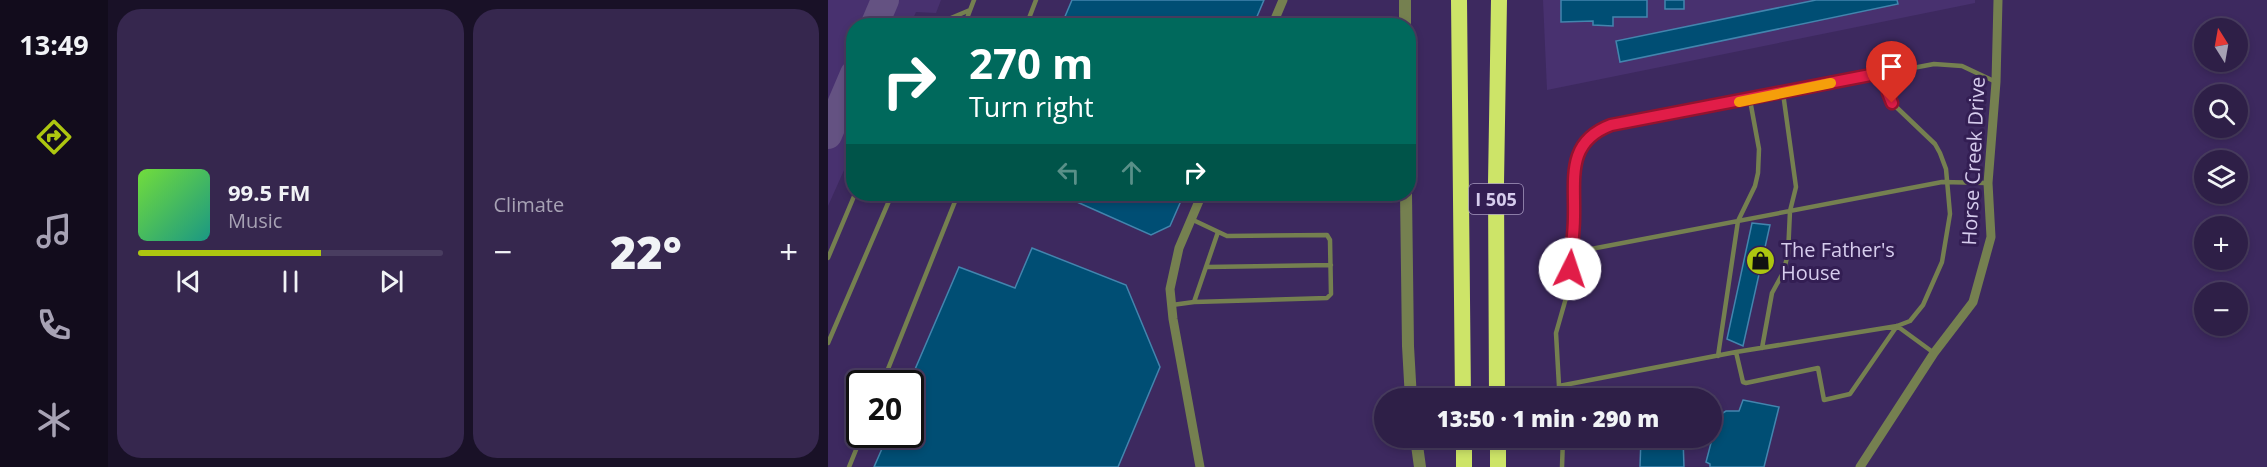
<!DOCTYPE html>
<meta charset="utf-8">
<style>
:root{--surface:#2e1f47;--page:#36274e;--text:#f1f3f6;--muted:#a7a2b4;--line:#493d60;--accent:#adc610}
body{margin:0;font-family:"Open Sans",sans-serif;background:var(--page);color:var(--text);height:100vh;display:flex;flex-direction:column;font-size:22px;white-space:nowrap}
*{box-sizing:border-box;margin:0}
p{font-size:20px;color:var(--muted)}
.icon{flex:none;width:33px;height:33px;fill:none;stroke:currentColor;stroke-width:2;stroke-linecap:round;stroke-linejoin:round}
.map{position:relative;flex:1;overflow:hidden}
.drawer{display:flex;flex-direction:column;gap:9px;padding:9px;background:#191127;width:720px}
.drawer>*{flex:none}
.guide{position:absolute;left:18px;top:18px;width:570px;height:183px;border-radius:24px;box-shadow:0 3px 9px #0003,0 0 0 2px var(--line);background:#00695c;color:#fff;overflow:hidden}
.needle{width:39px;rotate:349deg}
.buttons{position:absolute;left:1366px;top:18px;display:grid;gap:12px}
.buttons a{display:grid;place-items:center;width:54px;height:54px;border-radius:50%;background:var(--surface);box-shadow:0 3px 9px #0003,0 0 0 2px var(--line);font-size:30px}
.speed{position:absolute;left:18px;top:370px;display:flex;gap:12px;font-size:30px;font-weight:700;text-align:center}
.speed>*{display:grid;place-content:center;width:78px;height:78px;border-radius:50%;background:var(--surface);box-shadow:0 3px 9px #0003,0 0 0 2px var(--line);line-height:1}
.speed .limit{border:3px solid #111;border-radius:9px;background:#fff;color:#111}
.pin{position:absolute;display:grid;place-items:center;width:51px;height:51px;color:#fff;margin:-62px -26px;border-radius:50% 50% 50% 0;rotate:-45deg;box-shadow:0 0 6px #0007}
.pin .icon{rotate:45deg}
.me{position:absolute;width:66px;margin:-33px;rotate:4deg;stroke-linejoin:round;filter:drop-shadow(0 0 4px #0008)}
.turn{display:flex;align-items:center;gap:21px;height:126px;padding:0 24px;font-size:27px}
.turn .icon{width:78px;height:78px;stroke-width:2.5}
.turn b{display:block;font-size:42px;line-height:51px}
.lanes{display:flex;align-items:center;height:57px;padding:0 24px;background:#0003;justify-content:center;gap:30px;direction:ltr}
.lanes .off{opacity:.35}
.big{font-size:45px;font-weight:800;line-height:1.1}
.drawer .card{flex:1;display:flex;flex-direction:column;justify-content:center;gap:9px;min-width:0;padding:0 21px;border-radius:24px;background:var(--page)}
.song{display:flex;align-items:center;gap:18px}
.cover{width:72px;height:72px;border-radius:9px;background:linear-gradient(135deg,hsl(100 70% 55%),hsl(170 70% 35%))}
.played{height:6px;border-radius:3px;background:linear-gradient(90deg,var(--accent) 60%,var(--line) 60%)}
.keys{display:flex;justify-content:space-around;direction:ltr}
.heat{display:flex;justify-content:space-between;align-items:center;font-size:33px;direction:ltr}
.drawer .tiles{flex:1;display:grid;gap:9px;grid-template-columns:repeat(2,1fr)}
.trip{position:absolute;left:546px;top:388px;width:348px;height:60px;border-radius:30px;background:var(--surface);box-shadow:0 3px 9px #0003,0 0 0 2px var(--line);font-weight:800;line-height:60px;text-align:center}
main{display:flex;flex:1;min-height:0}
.menu{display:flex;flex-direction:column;width:108px;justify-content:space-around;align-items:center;background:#120c1c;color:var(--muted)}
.menu .icon{width:42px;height:42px}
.menu .selected{color:var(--accent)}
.menu b{font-size:27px;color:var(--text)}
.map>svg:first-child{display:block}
.built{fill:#48316f}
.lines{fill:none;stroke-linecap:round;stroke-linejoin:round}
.taxiway{stroke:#645282;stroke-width:28}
.building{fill:#004e74;stroke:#4385ae;stroke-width:1.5}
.service{stroke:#758050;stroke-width:4.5}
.minor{stroke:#758050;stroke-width:9}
.tertiary{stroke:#758050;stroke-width:12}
.motorway{stroke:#cde468;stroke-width:16}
.route-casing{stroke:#92132f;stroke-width:15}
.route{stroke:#e11d48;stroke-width:10}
.slow{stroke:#f59e0b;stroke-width:10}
.labels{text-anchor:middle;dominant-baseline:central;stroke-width:6;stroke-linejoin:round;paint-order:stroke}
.shield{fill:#331e53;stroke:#a598bf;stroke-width:1.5}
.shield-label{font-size:18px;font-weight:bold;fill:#d6cced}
.street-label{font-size:20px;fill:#d6cced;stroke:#331e53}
.poi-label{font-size:20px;fill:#d6cced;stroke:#331e53;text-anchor:start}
</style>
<main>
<nav class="menu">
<b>13:49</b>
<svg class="icon selected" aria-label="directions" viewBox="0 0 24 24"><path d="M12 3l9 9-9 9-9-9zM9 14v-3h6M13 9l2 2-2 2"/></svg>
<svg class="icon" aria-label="music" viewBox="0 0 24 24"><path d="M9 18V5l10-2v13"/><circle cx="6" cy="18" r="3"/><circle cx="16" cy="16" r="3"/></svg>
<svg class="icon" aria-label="phone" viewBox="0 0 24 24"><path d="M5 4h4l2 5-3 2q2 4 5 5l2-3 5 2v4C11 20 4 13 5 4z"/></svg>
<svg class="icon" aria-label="climate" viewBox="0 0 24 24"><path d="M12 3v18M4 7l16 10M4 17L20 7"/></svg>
</nav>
<section class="drawer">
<div class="tiles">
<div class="card">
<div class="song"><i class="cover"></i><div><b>99.5 FM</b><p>Music</p></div></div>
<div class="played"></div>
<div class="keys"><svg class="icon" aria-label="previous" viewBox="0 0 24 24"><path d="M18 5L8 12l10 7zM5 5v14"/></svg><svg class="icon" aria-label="pause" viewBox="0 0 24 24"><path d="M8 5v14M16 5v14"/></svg><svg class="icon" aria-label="next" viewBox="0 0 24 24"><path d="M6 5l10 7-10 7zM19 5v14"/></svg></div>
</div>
<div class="card"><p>Climate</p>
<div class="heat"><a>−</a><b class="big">22°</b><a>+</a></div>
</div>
</div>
</section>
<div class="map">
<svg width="1439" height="467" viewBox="0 0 1439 467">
<rect width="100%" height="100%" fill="#3d295f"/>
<path class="built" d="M 0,0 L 113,0 L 108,13 L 88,12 L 82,25 L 26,26 L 25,150 L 0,206 Z
M 715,0 L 1147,0 L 1147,3 L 719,90 Z"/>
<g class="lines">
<path class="taxiway" d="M 46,26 L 57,0
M 0,135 L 26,74"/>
</g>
<path class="building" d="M 244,0 L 436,0 L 425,26 L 233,26 Z
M 733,0 L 819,0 L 819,17 L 785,17 L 785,26 L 765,25 L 765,21 L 733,22 Z
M 837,0 L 856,0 L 856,9 L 837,9 Z
M 988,0 L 1069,0 L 1070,4 L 792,62 L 788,41 Z
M 231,194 L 356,194 L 342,226 L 323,235 Z
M 924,223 L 942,225 L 915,346 L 899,339 Z
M 204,248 L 298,285 L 332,367 L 290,467 L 46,467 L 60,435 L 82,435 L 82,381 L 131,267 L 187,288 Z
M 915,400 L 951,407 L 936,467 L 882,467 L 882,464 L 878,462 L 890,416 L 898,411 L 911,411 Z
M 813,438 L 855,438 L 856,467 L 812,467 Z"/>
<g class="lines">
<path class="service" d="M 104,26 L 142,10
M 136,26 L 146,0
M 198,26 L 208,0
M 363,219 L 399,236 L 499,235 L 502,240 L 503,294 L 499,298 L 366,302 L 390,232
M 742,253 C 744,241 746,228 746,216 C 746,178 739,141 783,125 L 1106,64 L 1134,66 L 1168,82
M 0,258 L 27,194
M 379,267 L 503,265
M 344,305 L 366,302
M 0,343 L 64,194
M 934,348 L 944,293 L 955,273 L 960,254 L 962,211 L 968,187 L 955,93
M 908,352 L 1069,326 L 1082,321 L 1095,305 L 1114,262 L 1122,214 L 1118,169 L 1112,153 L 1107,144 L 1064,103 L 1060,93 L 1058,72
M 1106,353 L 1069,326 L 1022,394 L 996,400 L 990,368 L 918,383 L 915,382 L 908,352 L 731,386 L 728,333 L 742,284 L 742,253 L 1114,182 L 1159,183
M 890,356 L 910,221 L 927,186 L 930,173 L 931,149 L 922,100
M 54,384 L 130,194
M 731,386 L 735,392 L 735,399
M 21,467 L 34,435
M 734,467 L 735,438"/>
<path class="minor" d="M 444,26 L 455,0
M 372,467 L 345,319 L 342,289 L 351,248 L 374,194
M 1032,467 L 1106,353 L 1145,302 L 1163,237 L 1160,183 L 1168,82 L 1170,0"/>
<path class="tertiary" d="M 577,0 L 577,26
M 578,194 L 580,346 L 583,399
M 588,438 L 592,467"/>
<path class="motorway" d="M 631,0 L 635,399
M 669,399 L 668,183 L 671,0
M 636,438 L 636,467
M 670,438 L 670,467"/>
</g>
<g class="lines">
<defs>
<path id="route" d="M 742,269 C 743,251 746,234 746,217 C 747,178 738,142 783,125 L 1058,72 L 1060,93 L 1064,103"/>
</defs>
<use href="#route" class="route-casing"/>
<use href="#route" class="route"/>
<path class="slow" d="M 911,102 L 1003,83"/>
</g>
<defs>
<symbol id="shop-disc" viewBox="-11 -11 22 22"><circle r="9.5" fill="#adc610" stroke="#331e53"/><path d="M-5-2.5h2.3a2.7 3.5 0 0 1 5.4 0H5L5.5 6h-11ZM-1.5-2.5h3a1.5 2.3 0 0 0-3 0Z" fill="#111"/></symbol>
</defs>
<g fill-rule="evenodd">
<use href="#shop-disc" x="916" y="244" width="33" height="33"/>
</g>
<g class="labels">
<rect class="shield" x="641" y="184" width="54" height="30" rx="4.5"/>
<g class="shield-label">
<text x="668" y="199">I 505</text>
</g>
<g class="street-label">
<text transform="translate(1145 161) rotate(-87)">Horse Creek Drive</text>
</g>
<g class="poi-label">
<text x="953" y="249">The Father's<tspan x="953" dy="23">House</tspan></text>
</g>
</g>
</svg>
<div class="buttons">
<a><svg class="needle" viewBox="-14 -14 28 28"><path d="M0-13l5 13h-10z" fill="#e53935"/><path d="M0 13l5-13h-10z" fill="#a7a2b4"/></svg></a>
<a><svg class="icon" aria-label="search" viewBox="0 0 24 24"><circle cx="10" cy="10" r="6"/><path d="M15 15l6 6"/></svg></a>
<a><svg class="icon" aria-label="layers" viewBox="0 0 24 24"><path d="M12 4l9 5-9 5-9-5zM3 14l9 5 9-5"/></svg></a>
<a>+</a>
<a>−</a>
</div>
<div class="speed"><div class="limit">20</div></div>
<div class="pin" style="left:1064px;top:103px;background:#d93025"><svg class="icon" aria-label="arrive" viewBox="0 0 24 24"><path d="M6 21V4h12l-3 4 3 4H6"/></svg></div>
<svg class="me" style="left:742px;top:269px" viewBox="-20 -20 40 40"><circle r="19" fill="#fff"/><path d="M0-13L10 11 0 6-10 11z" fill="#e11d48"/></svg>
<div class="trip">13:50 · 1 min · 290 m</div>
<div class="guide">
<div class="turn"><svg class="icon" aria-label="right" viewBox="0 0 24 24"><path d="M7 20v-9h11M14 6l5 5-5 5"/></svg><div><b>270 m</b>Turn right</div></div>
<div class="lanes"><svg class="icon off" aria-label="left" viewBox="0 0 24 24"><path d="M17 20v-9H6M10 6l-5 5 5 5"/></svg><svg class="icon off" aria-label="ahead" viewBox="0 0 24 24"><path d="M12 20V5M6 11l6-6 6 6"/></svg><svg class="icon" aria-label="right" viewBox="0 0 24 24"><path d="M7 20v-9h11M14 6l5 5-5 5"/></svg></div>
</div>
</div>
</main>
